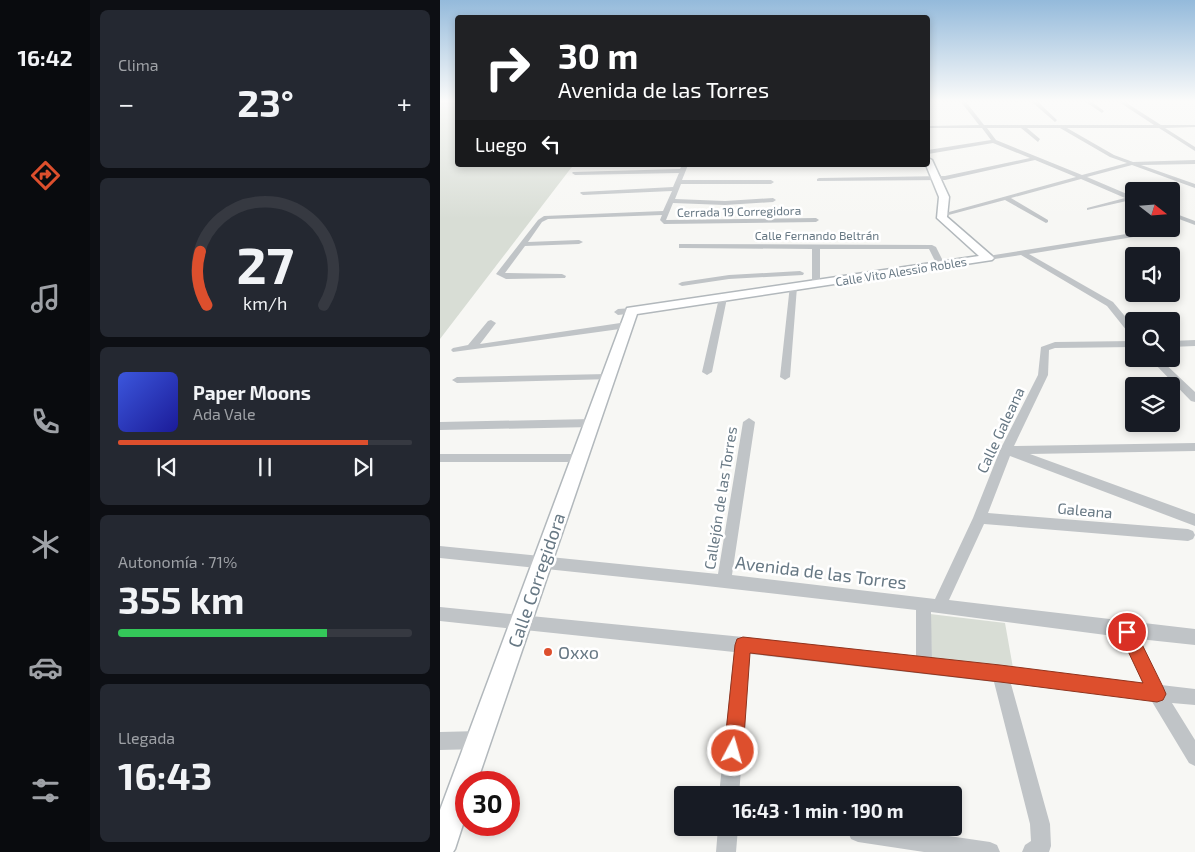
<!DOCTYPE html>
<html lang="es">
<meta charset="utf-8">
<style>
:root{--surface:#171b24;--page:#242831;--text:#f1f3f6;--muted:#9ea1a6;--line:#363941;--accent:#dd4f2d}
body{margin:0;font-family:"Exo 2",sans-serif;background:var(--page);color:var(--text);height:100vh;display:flex;flex-direction:column;font-size:19px;white-space:nowrap}
*{box-sizing:border-box;margin:0}
p{font-size:16px;color:var(--muted)}
.icon{flex:none;width:28px;height:28px;fill:none;stroke:currentColor;stroke-width:2;stroke-linecap:round;stroke-linejoin:round}
.map{position:relative;flex:1;overflow:hidden}
.side{display:flex;flex-direction:column;gap:10px;padding:10px;background:#0d0f14;width:350px}
.side>*{flex:none}
.banner{position:absolute;left:15px;top:15px;width:475px;height:152px;border-radius:5px;box-shadow:0 2px 8px #0003;background:#202124;color:#fff;overflow:hidden}
.needle{width:32px;rotate:107deg}
.fabs{position:absolute;left:685px;top:182px;display:grid;gap:10px}
.fabs a{display:grid;place-items:center;width:55px;height:55px;border-radius:5px;background:var(--surface);box-shadow:0 2px 8px #0003;font-size:25px}
.speed{position:absolute;left:15px;top:771px;display:flex;gap:10px;font-size:25px;font-weight:700;text-align:center}
.speed>*{display:grid;place-content:center;width:65px;height:65px;border-radius:50%;background:var(--surface);box-shadow:0 2px 8px #0003;line-height:1}
.speed .limit{border:8px solid #d22;background:#fff;color:#111}
.pin{position:absolute;display:grid;place-items:center;width:42px;height:42px;color:#fff;margin:-21px;border:2px solid #fff;border-radius:50%;box-shadow:0 1px 5px #0007}
.me{position:absolute;width:55px;margin:-28px;rotate:6deg;stroke-linejoin:round;filter:drop-shadow(0 0 4px #0008)}
.turn{display:flex;align-items:center;gap:18px;height:105px;padding:0 20px;font-size:22px}
.turn .icon{width:65px;height:65px;stroke-width:2.5}
.turn b{display:block;font-size:35px;line-height:42px}
.then{display:flex;align-items:center;height:48px;padding:0 20px;background:#0003;gap:10px;font-size:19px}
.big{font-size:38px;font-weight:700;line-height:1.1}
.side .tile{flex:1;display:flex;flex-direction:column;justify-content:center;gap:8px;min-width:0;padding:0 18px;border-radius:8px;background:var(--page)}
.side .dial{align-items:center;gap:0}
.dial svg{height:130px;overflow:visible;fill:none;stroke:var(--line);stroke-width:7;stroke-linecap:round;text-anchor:middle}
.dial text{fill:var(--text);stroke:none}
.song{display:flex;align-items:center;gap:15px}
.cover{width:60px;height:60px;border-radius:8px;background:linear-gradient(135deg,hsl(230 70% 55%),hsl(240 70% 35%))}
.played{height:5px;border-radius:2px;background:linear-gradient(90deg,var(--accent) 85%,var(--line) 85%)}
.keys{display:flex;justify-content:space-around;direction:ltr}
.heat{display:flex;justify-content:space-between;align-items:center;font-size:28px;direction:ltr}
.charge{height:8px;border-radius:4px;background:linear-gradient(90deg,#34c759 71%,var(--line) 0)}
.trip{position:absolute;left:234px;top:786px;width:288px;height:50px;border-radius:5px;background:var(--surface);box-shadow:0 2px 8px #0003;font-weight:700;line-height:50px;text-align:center}
main{display:flex;flex:1;min-height:0}
.tabs{display:flex;flex-direction:column;width:90px;justify-content:space-around;align-items:center;background:#090b0e;color:var(--muted)}
.tabs .icon{width:35px;height:35px}
.tabs .on{color:var(--accent)}
.tabs b{font-size:22px;color:var(--text)}
.map>svg:first-child{display:block}
.green{fill:#d8ddd5}
.lines{fill:none;stroke-linecap:round;stroke-linejoin:round}
.secondary-casing{stroke:#b2b8bc;stroke-width:3}
.street{fill:#c0c4c7;fill-rule:evenodd}
.secondary{fill:#fff;fill-rule:evenodd}
.route{fill:#dd4f2d;stroke:#90331d}
.poi-dot{fill:#dd4f2d;stroke:#fff;stroke-width:2}
.labels{text-anchor:middle;dominant-baseline:central;stroke-width:5;stroke-linejoin:round;paint-order:stroke}
.far-street-label{font-size:12px;fill:#677884;stroke:#fff}
.street-label{font-size:15px;fill:#677884;stroke:#fff}
.near-street-label{font-size:18px;fill:#677884;stroke:#fff}
.near-poi-label{font-size:18px;fill:#677884;stroke:#fff;text-anchor:start}
</style>
<main>
<nav class="tabs">
<b>16:42</b>
<svg class="icon on" aria-label="directions" viewBox="0 0 24 24"><path d="M12 3l9 9-9 9-9-9zM9 14v-3h6M13 9l2 2-2 2"/></svg>
<svg class="icon" aria-label="music" viewBox="0 0 24 24"><path d="M9 18V5l10-2v13"/><circle cx="6" cy="18" r="3"/><circle cx="16" cy="16" r="3"/></svg>
<svg class="icon" aria-label="phone" viewBox="0 0 24 24"><path d="M5 4h4l2 5-3 2q2 4 5 5l2-3 5 2v4C11 20 4 13 5 4z"/></svg>
<svg class="icon" aria-label="climate" viewBox="0 0 24 24"><path d="M12 3v18M4 7l16 10M4 17L20 7"/></svg>
<svg class="icon" aria-label="car" viewBox="0 0 24 24"><path d="M5 17H2v-5l4-1 3-4h7l3 4 3 1v5h-3M9 17h6M6 11h13"/><circle cx="7" cy="17" r="2"/><circle cx="17" cy="17" r="2"/></svg>
<svg class="icon" aria-label="filters" viewBox="0 0 24 24"><path d="M4 7h16M4 17h16"/><circle cx="9" cy="7" r="2"/><circle cx="15" cy="17" r="2"/></svg>
</nav>
<section class="side">
<div class="tile"><p>Clima</p>
<div class="heat"><a>−</a><b class="big">23°</b><a>+</a></div>
</div>
<div class="tile dial"><svg viewBox="0 0 100 80">
<path d="M14 69A42 42 0 1 1 86 69"/>
<path d="M14 69A42 42 0 0 1 10 36" stroke="#dd4f2d"/>
<text x="50" y="56" font-size="32" font-weight="700">27</text>
<text x="50" y="72" font-size="11">km/h</text>
</svg></div>
<div class="tile">
<div class="song"><i class="cover"></i><div><b>Paper Moons</b><p>Ada Vale</p></div></div>
<div class="played"></div>
<div class="keys"><svg class="icon" aria-label="previous" viewBox="0 0 24 24"><path d="M18 5L8 12l10 7zM5 5v14"/></svg><svg class="icon" aria-label="pause" viewBox="0 0 24 24"><path d="M8 5v14M16 5v14"/></svg><svg class="icon" aria-label="next" viewBox="0 0 24 24"><path d="M6 5l10 7-10 7zM19 5v14"/></svg></div>
</div>
<div class="tile"><p>Autonomía · 71%</p><b class="big">355 km</b><div class="charge"></div></div>
<div class="tile"><p>Llegada</p><b class="big">16:43</b></div>
</section>
<div class="map">
<svg width="755" height="852" viewBox="0 0 755 852">
<rect width="100%" height="100%" fill="#f7f7f4"/>
<path class="green" d="M 0,100 L 17,100 L 18,165 L 135,165 L 131,168 L 0,339 Z
M 490,614 L 565,623 L 573,668 L 492,659 Z"/>
<g class="lines">
<defs>
<path id="secondary" d="M 488,158 L 492,160 L 509,197 L 507,217 L 552,256 L 554,258 L 552,260 L 197,314 L 37,782 L 26,782 L 26,815 L 15,849 L 13,852 L 0,852 L 0,810 L 187,308 L 539,256 L 497,218 L 499,197 L 486,165 Z"/>
</defs>
<use href="#secondary" class="secondary-casing"/>
<path class="street" d="M 488,100 L 755,100 L 755,101 L 685,102 L 721,125 L 755,125 L 755,127 L 725,128 L 755,147 L 755,151 L 719,128 L 627,128 L 674,155 L 693,162 L 755,160 L 755,164 L 701,165 L 755,184 L 755,188 L 692,165 L 647,177 L 694,197 L 694,201 L 691,200 L 647,210 L 647,208 L 685,198 L 641,179 L 571,198 L 608,220 L 608,222 L 606,223 L 565,200 L 501,217 L 498,215 L 636,177 L 595,160 L 505,180 L 377,181 L 377,179 L 379,178 L 505,176 L 590,158 L 553,143 L 488,154 L 488,150 L 551,140 L 542,128 L 488,128 L 488,126 L 539,125 L 521,102 L 488,102 ZM 526,102 L 592,102 L 615,122 L 617,120 L 598,102 L 646,102 L 662,113 L 664,111 L 652,102 L 679,102 L 714,125 L 544,125 ZM 547,128 L 581,128 L 598,142 L 600,139 L 587,128 L 620,128 L 670,157 L 687,163 L 642,175 L 556,140 Z
M 242,165 L 248,165 L 242,180 L 331,180 L 334,182 L 331,184 L 241,184 L 235,199 L 285,201 L 333,198 L 336,200 L 333,202 L 285,205 L 233,203 L 226,220 L 376,218 L 379,220 L 376,222 L 224,224 L 220,220 L 222,215 L 108,219 L 102,222 L 88,242 L 139,240 L 143,242 L 139,244 L 85,246 L 65,273 L 122,274 L 126,276 L 125,278 L 66,279 L 56,274 L 98,220 L 104,216 L 223,211 L 232,191 L 143,195 L 140,193 L 141,192 L 233,187 L 239,173 L 135,175 L 132,173 L 133,172 L 240,169 Z
M 731,212 L 755,221 L 755,225 L 731,216 Z
M 731,227 L 734,229 L 730,231 L 589,254 L 673,302 L 694,327 L 694,337 L 691,336 L 667,306 L 581,255 L 548,260 L 544,258 L 548,256 L 718,229 L 731,229 Z
M 239,244 L 492,245 L 496,247 L 505,265 L 498,267 L 489,249 L 380,249 L 380,284 L 376,286 L 372,284 L 372,249 L 242,248 L 239,248 Z
M 360,271 L 364,273 L 363,275 L 289,279 L 242,286 L 238,284 L 242,282 L 289,275 Z
M 350,285 L 353,285 L 357,287 L 350,377 L 345,380 L 340,377 Z
M 283,295 L 287,298 L 272,372 L 267,375 L 262,372 L 279,298 Z
M 192,308 L 196,311 L 195,313 L 178,315 L 174,312 L 178,309 Z
M 51,320 L 56,323 L 40,344 L 187,322 L 192,325 L 187,328 L 13,352 L 11,350 L 13,348 L 28,345 L 48,321 Z
M 755,340 L 755,346 L 731,347 L 731,341 Z
M 694,341 L 694,347 L 615,348 L 609,350 L 608,375 L 574,446 L 755,443 L 755,451 L 590,454 L 755,514 L 755,526 L 570,456 L 548,513 L 748,529 L 753,531 L 755,535 L 753,539 L 748,541 L 544,524 L 509,600 L 755,629 L 755,645 L 699,639 L 721,685 L 755,689 L 755,705 L 732,703 L 755,740 L 755,766 L 749,763 L 711,700 L 571,684 L 610,824 L 611,846 L 609,852 L 582,852 L 585,845 L 591,841 L 590,824 L 554,682 L 310,654 L 299,795 L 279,795 L 294,652 L 0,621 L 0,607 L 303,637 L 476,657 L 476,610 L 249,584 L 0,558 L 0,546 L 278,574 L 303,422 L 309,418 L 315,422 L 292,575 L 495,599 L 533,518 L 560,450 L 598,375 L 601,347 L 615,342 ZM 491,612 L 681,637 L 703,683 L 565,667 L 560,665 L 557,666 L 492,659 Z
M 710,359 L 720,359 L 755,392 L 755,402 L 751,401 Z
M 168,374 L 173,377 L 172,379 L 17,383 L 12,380 L 17,377 Z
M 152,419 L 158,423 L 152,427 L 0,430 L 0,422 Z
M 0,454 L 139,454 L 143,455 L 145,458 L 143,461 L 139,462 L 0,462 Z
M 40,731 L 46,734 L 49,740 L 46,746 L 40,749 L 0,750 L 0,732 Z
M 278,828 L 298,828 L 296,852 L 276,852 Z
M 410,828 L 454,828 L 550,842 L 557,845 L 560,852 L 484,852 L 418,842 L 411,839 L 408,832 Z"/>
<use href="#secondary" class="secondary"/>
</g>
<linearGradient id="sky" x2="0" y2="1"><stop stop-color="#94badb"/><stop offset="0.46" stop-color="#fbfbfa"/><stop offset="1" stop-color="#fbfbfa" stop-opacity="0"/></linearGradient>
<rect width="755" height="219" fill="url(#sky)"/>
<path class="route" d="M 687,624 L 693,626 L 723,687 L 726,694 L 723,700 L 717,702 L 560,682 L 310,653 L 303,751 L 300,758 L 293,760 L 287,758 L 284,751 L 295,645 L 297,639 L 303,637 L 560,665 L 703,683 L 679,632 L 682,626 Z"/>
<circle class="poi-dot" cx="108" cy="652" r="5"/>
<g class="labels">
<g class="far-street-label">
<text transform="translate(299 211) rotate(-1)">Cerrada 19 Corregidora</text>
<text x="377" y="235">Calle Fernando Beltrán</text>
<text transform="translate(461 271) rotate(-9)">Calle Vito Alessio Robles</text>
</g>
<g class="street-label">
<text transform="translate(560 430) rotate(-65)">Calle Galeana</text>
<text transform="translate(280 498) rotate(-81)">Callejón de las Torres</text>
<text transform="translate(645 510) rotate(5)">Galeana</text>
</g>
<g class="near-street-label">
<text transform="translate(381 572) rotate(7)">Avenida de las Torres</text>
<text transform="translate(96 580) rotate(-71)">Calle Corregidora</text>
</g>
<g class="near-poi-label">
<text x="118" y="652">Oxxo</text>
</g>
</g>
</svg>
<div class="fabs">
<a><svg class="needle" viewBox="-14 -14 28 28"><path d="M0-13l5 13h-10z" fill="#e53935"/><path d="M0 13l5-13h-10z" fill="#9ea1a6"/></svg></a>
<a><svg class="icon" aria-label="sound" viewBox="0 0 24 24"><path d="M4 9h4l5-4v14l-5-4H4zM17 9q2 3 0 6"/></svg></a>
<a><svg class="icon" aria-label="search" viewBox="0 0 24 24"><circle cx="10" cy="10" r="6"/><path d="M15 15l6 6"/></svg></a>
<a><svg class="icon" aria-label="layers" viewBox="0 0 24 24"><path d="M12 4l9 5-9 5-9-5zM3 14l9 5 9-5"/></svg></a>
</div>
<div class="speed"><div class="limit">30</div></div>
<div class="pin" style="left:687px;top:632px;background:#d93025"><svg class="icon" aria-label="arrive" viewBox="0 0 24 24"><path d="M6 21V4h12l-3 4 3 4H6"/></svg></div>
<svg class="me" style="left:293px;top:751px" viewBox="-20 -20 40 40"><circle r="17" fill="#dd4f2d" stroke="#fff" stroke-width="3"/><path d="M0-11L8 9 0 5-8 9z" fill="#fff"/></svg>
<div class="trip">16:43 · 1 min · 190 m</div>
<div class="banner">
<div class="turn"><svg class="icon" aria-label="right" viewBox="0 0 24 24"><path d="M7 20v-9h11M14 6l5 5-5 5"/></svg><div><b>30 m</b>Avenida de las Torres</div></div>
<div class="then">Luego<svg class="icon" aria-label="left" viewBox="0 0 24 24"><path d="M17 20v-9H6M10 6l-5 5 5 5"/></svg></div>
</div>
</div>
</main>
